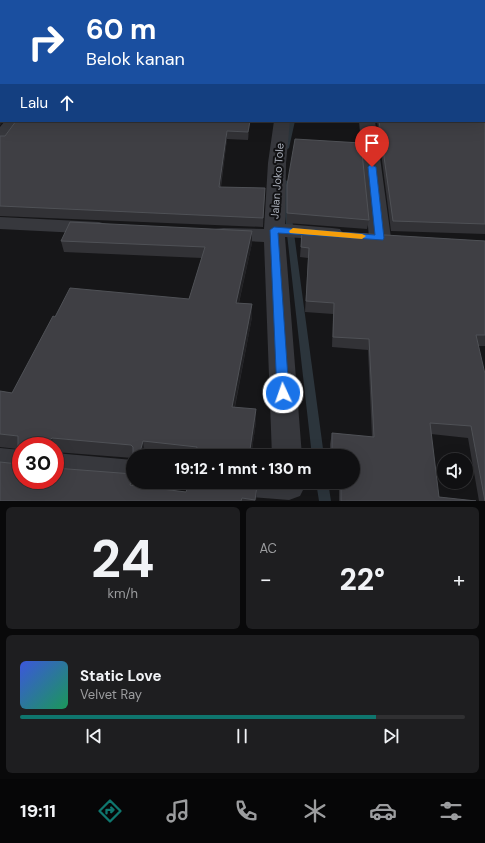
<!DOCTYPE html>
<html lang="id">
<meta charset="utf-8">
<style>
:root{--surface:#101012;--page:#1e1e20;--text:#f1f3f6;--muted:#9c9d9f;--line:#303032;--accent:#0f766e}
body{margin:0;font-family:"DM Sans",sans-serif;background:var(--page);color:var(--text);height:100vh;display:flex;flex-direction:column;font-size:15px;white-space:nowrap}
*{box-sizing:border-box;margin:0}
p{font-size:13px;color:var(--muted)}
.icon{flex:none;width:22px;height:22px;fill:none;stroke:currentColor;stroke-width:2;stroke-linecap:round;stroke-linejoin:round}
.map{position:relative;height:501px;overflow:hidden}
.panel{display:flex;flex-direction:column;gap:6px;padding:6px;background:#09090a;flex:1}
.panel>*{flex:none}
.banner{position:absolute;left:0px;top:0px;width:485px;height:122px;box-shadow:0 4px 16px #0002,0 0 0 1px var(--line);background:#1a4fa0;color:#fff;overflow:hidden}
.tools{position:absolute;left:437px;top:453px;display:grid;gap:8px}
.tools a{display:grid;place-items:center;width:36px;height:36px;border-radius:50%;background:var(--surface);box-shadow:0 4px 16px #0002,0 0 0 1px var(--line);font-size:20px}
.speed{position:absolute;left:12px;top:437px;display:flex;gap:8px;font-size:20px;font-weight:700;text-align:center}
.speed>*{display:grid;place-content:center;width:52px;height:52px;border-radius:50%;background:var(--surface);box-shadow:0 4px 16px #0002,0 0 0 1px var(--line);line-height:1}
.speed .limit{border:6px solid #d22;background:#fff;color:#111}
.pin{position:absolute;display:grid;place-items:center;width:34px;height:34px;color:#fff;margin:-41px -17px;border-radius:50% 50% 50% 0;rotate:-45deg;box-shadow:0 0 4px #0007}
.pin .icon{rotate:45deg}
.me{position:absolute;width:44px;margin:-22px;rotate:357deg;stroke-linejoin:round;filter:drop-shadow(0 0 3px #0008)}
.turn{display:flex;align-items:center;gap:14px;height:84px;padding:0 20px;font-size:18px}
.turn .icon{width:52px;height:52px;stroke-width:2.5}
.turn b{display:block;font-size:28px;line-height:34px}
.then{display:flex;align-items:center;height:38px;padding:0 20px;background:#0003;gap:8px;font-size:15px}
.big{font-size:30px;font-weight:800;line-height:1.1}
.panel .card{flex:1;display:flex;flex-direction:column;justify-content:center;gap:6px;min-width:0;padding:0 14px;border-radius:6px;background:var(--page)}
.panel .dial{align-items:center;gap:0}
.dial b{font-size:52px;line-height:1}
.song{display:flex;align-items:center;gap:12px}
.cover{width:48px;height:48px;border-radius:6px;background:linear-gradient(135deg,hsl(230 70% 55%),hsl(150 70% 35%))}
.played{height:4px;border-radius:2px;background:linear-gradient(90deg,var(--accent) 80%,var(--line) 80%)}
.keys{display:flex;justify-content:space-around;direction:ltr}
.heat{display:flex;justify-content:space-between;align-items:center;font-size:22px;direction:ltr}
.panel .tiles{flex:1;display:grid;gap:6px;grid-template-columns:1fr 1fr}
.card:last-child{grid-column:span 2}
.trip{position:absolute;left:126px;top:449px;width:234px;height:40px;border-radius:20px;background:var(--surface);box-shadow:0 4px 16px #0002,0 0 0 1px var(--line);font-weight:800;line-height:40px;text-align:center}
.menu{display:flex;height:64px;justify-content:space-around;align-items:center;background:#060607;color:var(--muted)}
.menu .icon{width:28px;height:28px}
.menu .active{color:var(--accent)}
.menu b{font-size:18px;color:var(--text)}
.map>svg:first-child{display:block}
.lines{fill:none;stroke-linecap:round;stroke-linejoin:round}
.stream{fill:#2c353c;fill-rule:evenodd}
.minor{fill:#37383d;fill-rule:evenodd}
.major{fill:#53555c;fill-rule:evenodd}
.wall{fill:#323236}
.shaded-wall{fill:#212124}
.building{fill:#3f3f44;stroke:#4f5156}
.route{fill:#1a73e8;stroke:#114b97}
.slow{fill:#f59e0b}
.labels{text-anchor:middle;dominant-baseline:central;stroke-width:4;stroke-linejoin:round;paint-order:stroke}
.street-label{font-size:11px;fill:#a8adb8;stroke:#111113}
</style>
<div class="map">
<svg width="485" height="501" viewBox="0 0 485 501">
<rect width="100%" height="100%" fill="#161618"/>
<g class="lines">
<path class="stream" d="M 289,121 L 295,121 L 289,148 L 286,150 L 283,148 Z
M 284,179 L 287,181 L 324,456 L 312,456 L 281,181 Z
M 316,482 L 328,482 L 331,501 L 319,501 Z"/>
<path class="minor" d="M 395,0 L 407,0 L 408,1 L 396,1 Z
M 484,19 L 485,19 L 485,27 L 484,27 Z
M 484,66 L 485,66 L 485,74 L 484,74 Z
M 484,87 L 485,87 L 485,97 L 484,97 Z
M 5,121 L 21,121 L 6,143 L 0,144 L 0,127 Z
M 274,121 L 290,121 L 286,163 L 285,224 L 332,228 L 340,229 L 343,234 L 340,239 L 332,240 L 285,237 L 302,456 L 272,456 L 264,242 L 223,240 L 215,239 L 212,234 L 215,229 L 223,228 L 264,229 L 268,163 Z
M 359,121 L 375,121 L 391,238 L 388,243 L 380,244 L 372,243 L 369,238 Z
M 0,217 L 99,222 L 106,224 L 110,228 L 106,232 L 99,234 L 0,229 Z
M 0,448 L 21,450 L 21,476 L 0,474 Z
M 55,453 L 133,460 L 133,482 L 144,482 L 133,486 L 55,479 Z
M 224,482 L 303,482 L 305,486 L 300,496 L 289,500 L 240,496 L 229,492 Z"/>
<path class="major" d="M 484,94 L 485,94 L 485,104 L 484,104 Z"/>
</g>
<path class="wall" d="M 0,0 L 329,0 L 329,1 L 1,1 L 1,121 L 3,121 L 0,125 L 0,77 L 1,76 L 0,75 Z
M 409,0 L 485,0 L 485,17 L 484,17 L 484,1 L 410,1 Z
M 485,108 L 485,234 L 391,231 L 377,121 L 484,121 Z
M 16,121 L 250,121 L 248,140 L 227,139 L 221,187 L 265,188 L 263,227 L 0,216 L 0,136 L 5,136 Z
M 287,185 L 369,220 L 367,229 L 287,223 Z
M 302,230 L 485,241 L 485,346 L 479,346 L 485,501 L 479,501 L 468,438 L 431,434 L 439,497 L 476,501 L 339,501 L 339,487 L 330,486 L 330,482 L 353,482 L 353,456 L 330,456 L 330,444 L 332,433 L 372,437 L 368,350 L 332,347 L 333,314 L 305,312 L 308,258 L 300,257 Z
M 252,231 L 252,243 L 239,303 L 252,304 L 252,317 L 235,407 L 256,422 L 251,456 L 162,456 L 145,454 L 133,456 L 133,470 L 133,458 L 55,452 L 55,446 L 21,446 L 21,480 L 135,482 L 135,486 L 186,492 L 240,484 L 257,486 L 256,501 L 0,501 L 18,464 L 18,449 L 0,447 L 0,391 L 12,393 L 55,317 L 189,299 L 202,258 L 64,252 L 61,241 Z"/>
<path class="shaded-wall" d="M 1,113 L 1,121 L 3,121 L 0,125 L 0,115 Z
M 250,121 L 248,140 L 248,132 Z
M 227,131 L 227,139 L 219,196 L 219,187 Z
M 252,231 L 252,243 L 236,315 L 236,303 Z
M 252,304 L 252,317 L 232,420 L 232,407 Z
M 256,409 L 256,422 L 251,456 L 249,456 Z
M 52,438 L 54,446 L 50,446 L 50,440 Z
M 143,441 L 145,454 L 144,456 L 139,456 Z
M 133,475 L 133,482 L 135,482 L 135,487 L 130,485 Z
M 257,486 L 256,499 L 256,501 L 255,501 Z"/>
<path class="building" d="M 0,0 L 328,0 L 328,1 L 1,1 L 1,56 L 0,56 Z
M 412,0 L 485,0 L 485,9 L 484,9 L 484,1 L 412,1 Z
M 0,62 L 1,62 L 1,113 L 0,115 L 0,77 L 1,77 L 1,69 L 0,68 Z
M 484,108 L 485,108 L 485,224 L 393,221 L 379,121 L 484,121 Z
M 16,121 L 250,121 L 248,132 L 227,131 L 219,187 L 265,188 L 263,218 L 0,206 L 0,136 L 5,136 Z
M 295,139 L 361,143 L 369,220 L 287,213 L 287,185 Z
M 70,222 L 252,231 L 236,303 L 252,304 L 232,407 L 256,409 L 249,456 L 195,456 L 197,447 L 143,441 L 139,456 L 133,456 L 133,467 L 133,447 L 131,445 L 52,438 L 50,440 L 50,446 L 21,446 L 21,480 L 55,480 L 55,468 L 133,474 L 130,485 L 186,492 L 189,482 L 233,482 L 240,484 L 257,486 L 255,500 L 242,498 L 241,501 L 0,501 L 0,462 L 18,464 L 18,436 L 0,434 L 0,391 L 12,393 L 53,316 L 55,317 L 70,288 L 189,299 L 205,247 L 61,241 Z
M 302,230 L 485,241 L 485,335 L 476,335 L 485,374 L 485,501 L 471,426 L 430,423 L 439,497 L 476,501 L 341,501 L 341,482 L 353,482 L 353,456 L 332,456 L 332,433 L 374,437 L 369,339 L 333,337 L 334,303 L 306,301 L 309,248 L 301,247 Z"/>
<path class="route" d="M 370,165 L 372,165 L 376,167 L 384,238 L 383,240 L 278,233 L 289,393 L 287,396 L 283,397 L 279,396 L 277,393 L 270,230 L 274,227 L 375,235 L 368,167 Z"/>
<path class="slow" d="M 293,228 L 362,234 L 366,236 L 362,239 L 290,233 L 289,231 Z"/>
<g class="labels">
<g class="street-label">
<text transform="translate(277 181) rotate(-86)">Jalan Joko Tole</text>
</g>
</g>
</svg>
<div class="tools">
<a><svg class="icon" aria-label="sound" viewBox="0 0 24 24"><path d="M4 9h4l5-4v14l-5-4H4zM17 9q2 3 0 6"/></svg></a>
</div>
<div class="speed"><div class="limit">30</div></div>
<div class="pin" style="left:372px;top:167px;background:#d93025"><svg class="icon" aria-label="arrive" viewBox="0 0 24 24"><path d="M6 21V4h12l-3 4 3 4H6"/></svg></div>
<svg class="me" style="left:283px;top:393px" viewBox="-20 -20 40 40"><circle r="17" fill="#1a73e8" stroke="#fff" stroke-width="3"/><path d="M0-11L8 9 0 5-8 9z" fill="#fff"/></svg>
<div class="trip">19:12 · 1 mnt · 130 m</div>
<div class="banner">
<div class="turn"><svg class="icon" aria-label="right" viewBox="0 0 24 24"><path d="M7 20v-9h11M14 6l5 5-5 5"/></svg><div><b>60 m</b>Belok kanan</div></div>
<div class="then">Lalu<svg class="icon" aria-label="ahead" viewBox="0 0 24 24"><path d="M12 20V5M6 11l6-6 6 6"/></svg></div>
</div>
</div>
<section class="panel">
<div class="tiles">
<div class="card dial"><b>24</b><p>km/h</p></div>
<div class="card"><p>AC</p>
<div class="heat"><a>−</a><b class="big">22°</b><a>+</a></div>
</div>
<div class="card">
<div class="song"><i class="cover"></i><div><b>Static Love</b><p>Velvet Ray</p></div></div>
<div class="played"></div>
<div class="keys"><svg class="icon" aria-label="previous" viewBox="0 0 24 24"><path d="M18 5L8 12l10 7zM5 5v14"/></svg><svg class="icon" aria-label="pause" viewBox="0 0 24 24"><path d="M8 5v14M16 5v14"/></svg><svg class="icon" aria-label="next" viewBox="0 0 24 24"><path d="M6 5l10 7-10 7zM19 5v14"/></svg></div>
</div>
</div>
</section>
<nav class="menu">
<b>19:11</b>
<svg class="icon active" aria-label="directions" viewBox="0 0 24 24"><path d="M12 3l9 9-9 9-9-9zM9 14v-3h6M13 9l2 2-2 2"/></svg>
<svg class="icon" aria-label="music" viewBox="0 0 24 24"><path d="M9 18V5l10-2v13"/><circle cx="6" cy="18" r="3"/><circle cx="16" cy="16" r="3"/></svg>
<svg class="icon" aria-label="phone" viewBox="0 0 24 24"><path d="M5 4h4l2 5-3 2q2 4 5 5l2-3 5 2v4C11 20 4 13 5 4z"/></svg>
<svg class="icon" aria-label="climate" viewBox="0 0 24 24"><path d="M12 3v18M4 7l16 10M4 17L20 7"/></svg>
<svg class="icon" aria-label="car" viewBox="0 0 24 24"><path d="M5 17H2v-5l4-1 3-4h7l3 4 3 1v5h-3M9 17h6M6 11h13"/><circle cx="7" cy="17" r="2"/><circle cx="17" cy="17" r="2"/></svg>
<svg class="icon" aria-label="filters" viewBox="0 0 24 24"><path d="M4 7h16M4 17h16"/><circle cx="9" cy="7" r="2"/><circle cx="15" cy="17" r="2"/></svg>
</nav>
